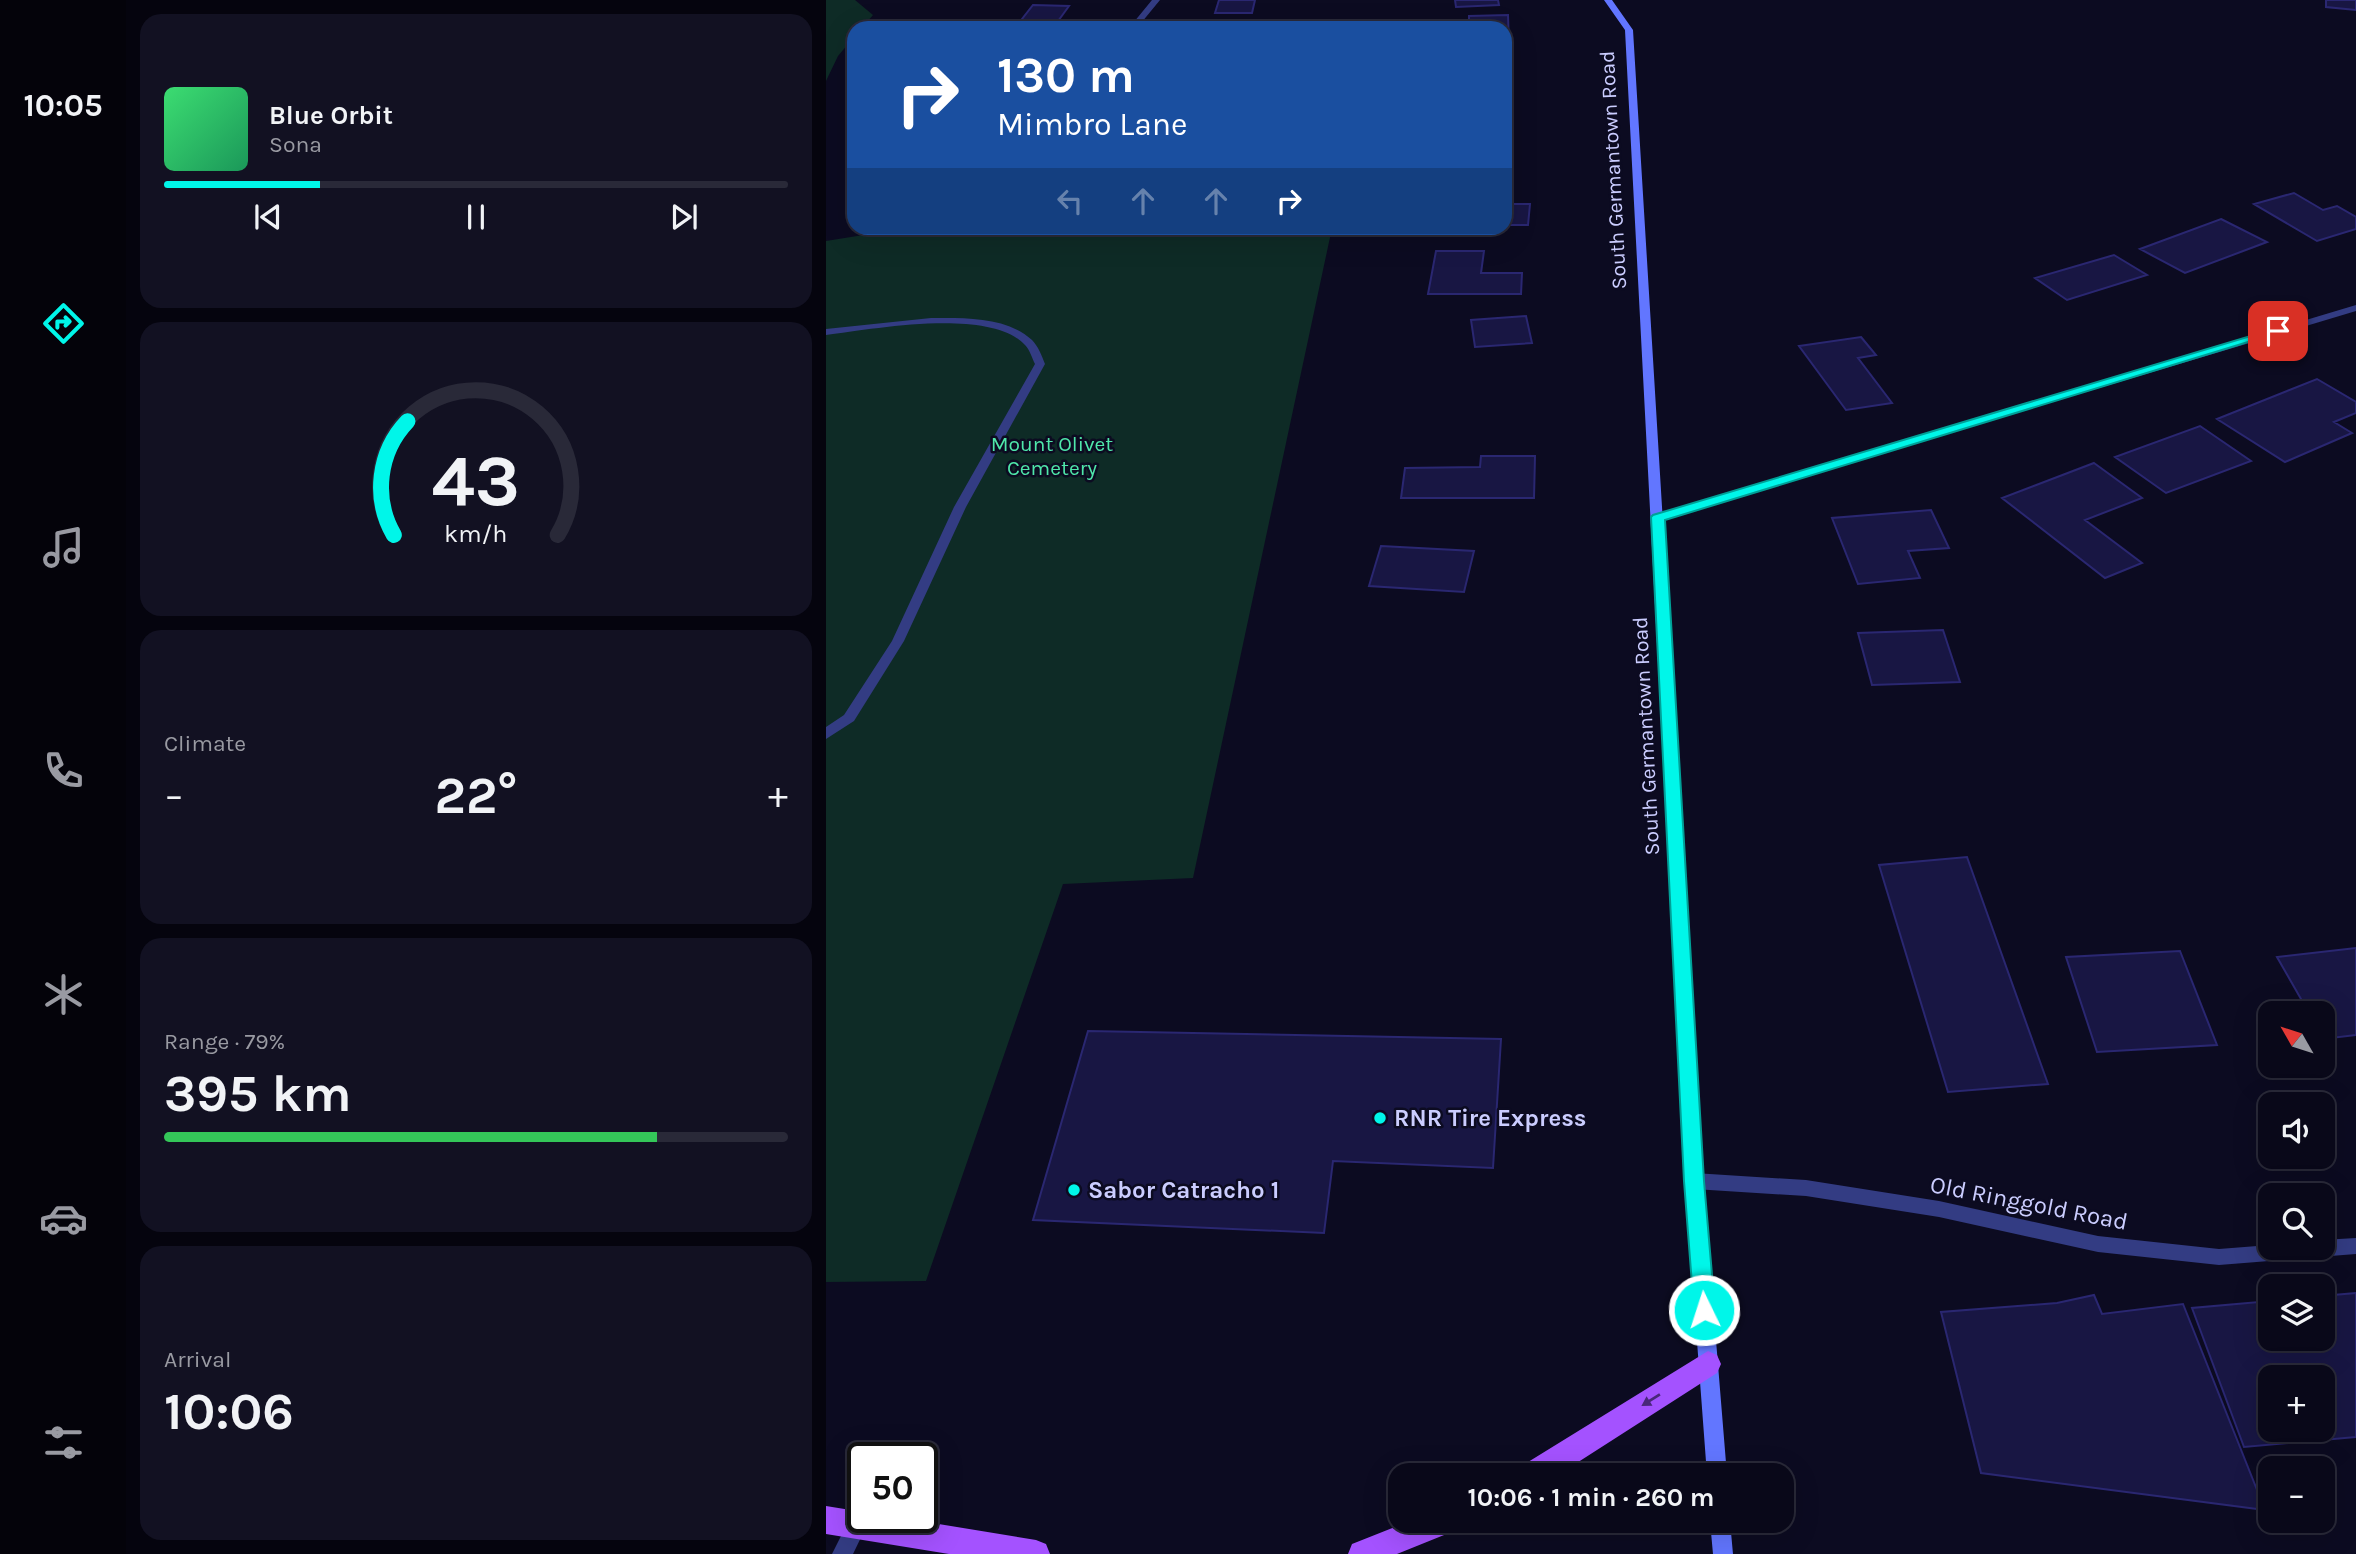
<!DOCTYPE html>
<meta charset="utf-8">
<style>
:root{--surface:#090819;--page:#121122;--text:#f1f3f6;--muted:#999aa2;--line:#292938;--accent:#00f6e9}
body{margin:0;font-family:Karla,sans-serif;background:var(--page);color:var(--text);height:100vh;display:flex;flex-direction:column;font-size:26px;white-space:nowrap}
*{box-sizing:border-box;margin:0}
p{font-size:23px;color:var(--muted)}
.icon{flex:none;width:38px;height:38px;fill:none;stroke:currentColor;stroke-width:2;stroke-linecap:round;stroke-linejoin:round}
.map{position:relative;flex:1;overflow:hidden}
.sheet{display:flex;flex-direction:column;gap:14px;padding:14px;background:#05040e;width:700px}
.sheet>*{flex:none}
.hud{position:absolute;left:21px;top:21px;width:665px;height:214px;border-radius:21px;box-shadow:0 7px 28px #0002,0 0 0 2px var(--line);background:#1a4fa0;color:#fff;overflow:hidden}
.needle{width:46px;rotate:309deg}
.buttons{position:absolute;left:1432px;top:1001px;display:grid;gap:14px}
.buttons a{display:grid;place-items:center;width:77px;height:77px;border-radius:14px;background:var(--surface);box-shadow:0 7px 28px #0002,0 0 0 2px var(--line);font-size:35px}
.speed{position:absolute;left:21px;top:1442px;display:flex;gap:14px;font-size:35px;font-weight:700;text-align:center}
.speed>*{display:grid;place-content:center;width:91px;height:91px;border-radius:50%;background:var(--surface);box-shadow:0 7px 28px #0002,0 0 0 2px var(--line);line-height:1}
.speed .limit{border:4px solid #111;border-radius:10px;background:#fff;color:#111}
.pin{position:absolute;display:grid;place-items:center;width:60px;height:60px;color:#fff;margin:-30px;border-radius:14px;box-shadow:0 4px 10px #0006}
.me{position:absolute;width:77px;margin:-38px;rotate:356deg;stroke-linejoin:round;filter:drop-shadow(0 0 5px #0008)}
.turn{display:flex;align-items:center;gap:24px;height:147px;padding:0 35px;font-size:32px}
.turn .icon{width:91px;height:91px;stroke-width:2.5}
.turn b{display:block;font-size:49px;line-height:60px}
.lanes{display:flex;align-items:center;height:66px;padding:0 35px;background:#0003;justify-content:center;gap:35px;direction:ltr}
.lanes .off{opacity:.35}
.big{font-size:52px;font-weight:700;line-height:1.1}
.sheet .widget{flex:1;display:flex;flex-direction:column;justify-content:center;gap:10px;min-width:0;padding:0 24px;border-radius:21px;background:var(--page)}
.sheet .dial{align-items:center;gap:0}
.dial svg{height:182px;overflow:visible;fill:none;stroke:var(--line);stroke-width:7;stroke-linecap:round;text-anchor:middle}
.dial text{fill:var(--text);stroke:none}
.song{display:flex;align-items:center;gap:21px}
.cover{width:84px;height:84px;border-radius:10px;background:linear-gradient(135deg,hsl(140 70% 55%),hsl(150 70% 35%))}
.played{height:7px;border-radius:4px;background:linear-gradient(90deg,var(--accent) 25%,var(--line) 25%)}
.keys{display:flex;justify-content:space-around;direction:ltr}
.heat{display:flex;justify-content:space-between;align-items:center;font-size:38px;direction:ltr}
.charge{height:10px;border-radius:5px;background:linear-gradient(90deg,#34c759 79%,var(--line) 0)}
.trip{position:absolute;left:562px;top:1463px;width:406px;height:70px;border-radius:21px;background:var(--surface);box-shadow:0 7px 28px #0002,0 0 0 2px var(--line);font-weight:700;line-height:70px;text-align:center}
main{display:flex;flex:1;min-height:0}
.tab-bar{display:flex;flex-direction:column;width:126px;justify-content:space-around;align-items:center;background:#04030a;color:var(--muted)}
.tab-bar .icon{width:49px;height:49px}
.tab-bar .current{color:var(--accent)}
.tab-bar b{font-size:32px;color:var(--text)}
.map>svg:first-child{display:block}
.green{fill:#0e2b26}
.building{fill:#181643;stroke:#2a2771;stroke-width:2;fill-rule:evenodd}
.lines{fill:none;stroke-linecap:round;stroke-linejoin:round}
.service{fill:#333c83;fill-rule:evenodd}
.minor{fill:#333c83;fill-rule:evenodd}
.secondary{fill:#6276ff;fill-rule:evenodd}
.primary{fill:#a452ff;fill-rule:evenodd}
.oneway{fill:#49277a}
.route{fill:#00f6e9;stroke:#00a097;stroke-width:2}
.poi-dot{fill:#00f6e9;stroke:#0c0b21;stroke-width:2.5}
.labels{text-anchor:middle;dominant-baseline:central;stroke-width:5;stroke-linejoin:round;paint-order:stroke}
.street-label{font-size:21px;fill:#cbcdff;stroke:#0c0b21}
.park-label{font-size:21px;fill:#4fe7aa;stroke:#0c0b21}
.near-poi-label{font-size:24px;font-weight:bold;fill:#cbcdff;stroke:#0c0b21;text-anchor:start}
.near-street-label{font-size:24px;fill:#cbcdff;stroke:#0c0b21}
</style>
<main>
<nav class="tab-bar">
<b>10:05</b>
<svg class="icon current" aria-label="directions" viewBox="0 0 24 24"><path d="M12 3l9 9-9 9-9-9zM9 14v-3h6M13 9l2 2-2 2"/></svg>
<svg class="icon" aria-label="music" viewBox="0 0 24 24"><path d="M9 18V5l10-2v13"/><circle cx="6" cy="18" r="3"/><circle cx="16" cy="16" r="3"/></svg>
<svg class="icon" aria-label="phone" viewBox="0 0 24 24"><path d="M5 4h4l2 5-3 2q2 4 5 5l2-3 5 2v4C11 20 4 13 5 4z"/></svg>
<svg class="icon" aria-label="climate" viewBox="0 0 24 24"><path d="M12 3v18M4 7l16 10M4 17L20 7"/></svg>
<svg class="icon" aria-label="car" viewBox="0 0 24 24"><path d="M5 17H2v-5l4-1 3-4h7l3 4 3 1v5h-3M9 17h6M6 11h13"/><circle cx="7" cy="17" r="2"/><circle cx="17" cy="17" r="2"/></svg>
<svg class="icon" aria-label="filters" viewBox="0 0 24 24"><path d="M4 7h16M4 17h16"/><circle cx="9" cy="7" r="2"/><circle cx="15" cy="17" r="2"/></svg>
</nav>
<section class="sheet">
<div class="widget">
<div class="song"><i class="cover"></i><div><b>Blue Orbit</b><p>Sona</p></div></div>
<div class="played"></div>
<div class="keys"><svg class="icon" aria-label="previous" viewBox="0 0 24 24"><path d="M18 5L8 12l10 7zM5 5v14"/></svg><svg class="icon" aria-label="pause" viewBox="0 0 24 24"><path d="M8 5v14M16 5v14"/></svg><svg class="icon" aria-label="next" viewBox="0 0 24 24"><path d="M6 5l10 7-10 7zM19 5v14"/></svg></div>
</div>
<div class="widget dial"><svg viewBox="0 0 100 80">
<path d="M14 69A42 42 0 1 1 86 69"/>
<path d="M14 69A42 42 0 0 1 20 19" stroke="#00f6e9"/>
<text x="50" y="56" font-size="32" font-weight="700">43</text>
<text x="50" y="72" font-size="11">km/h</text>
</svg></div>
<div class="widget"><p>Climate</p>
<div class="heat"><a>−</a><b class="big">22°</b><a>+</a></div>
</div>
<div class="widget"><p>Range · 79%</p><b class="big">395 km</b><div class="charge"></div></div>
<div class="widget"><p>Arrival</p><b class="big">10:06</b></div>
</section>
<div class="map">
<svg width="1530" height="1554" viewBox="0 0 1530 1554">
<rect width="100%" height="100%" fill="#0c0b21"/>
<path class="green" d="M 0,0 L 29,0 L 47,15 L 36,28 L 28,28 L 28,37 L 12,56 L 0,81 Z
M 81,228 L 506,228 L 367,878 L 237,884 L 100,1281 L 0,1282 L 0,241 Z"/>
<path class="building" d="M 393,0 L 429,0 L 426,13 L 389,13 Z
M 629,0 L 672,0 L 673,5 L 630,7 Z
M 1500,0 L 1530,0 L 1530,10 L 1500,7 Z
M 207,5 L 243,6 L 227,28 L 189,28 Z
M 682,15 L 683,44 L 679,44 L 679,28 L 643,28 L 643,16 Z
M 679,55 L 686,55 L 684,86 L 679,86 Z
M 1468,193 L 1497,210 L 1511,206 L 1530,217 L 1530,229 L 1491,241 L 1428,204 Z
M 679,204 L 704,204 L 702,225 L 679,225 Z
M 1395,219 L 1441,242 L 1359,273 L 1314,249 Z
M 610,251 L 658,251 L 655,273 L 696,273 L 695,294 L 602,294 Z
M 1288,255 L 1321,275 L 1241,300 L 1209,278 Z
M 700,316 L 706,343 L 649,347 L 645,320 Z
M 1035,337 L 1050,355 L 1032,358 L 1066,403 L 1020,410 L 973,346 Z
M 1491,379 L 1530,402 L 1530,413 L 1508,422 L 1526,433 L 1459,462 L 1391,419 Z
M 1374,426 L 1425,461 L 1340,493 L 1289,457 Z
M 655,456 L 709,456 L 708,498 L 575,498 L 579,468 L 654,467 Z
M 1268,463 L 1316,498 L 1259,520 L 1316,563 L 1279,578 L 1176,498 Z
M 1105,510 L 1123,548 L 1082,551 L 1094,578 L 1032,584 L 1006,518 Z
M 555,546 L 648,551 L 638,592 L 543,586 Z
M 1117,630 L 1134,682 L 1046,685 L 1032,633 Z
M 1141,857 L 1222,1084 L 1122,1092 L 1053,865 Z
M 1530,948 L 1530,1035 L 1497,1039 L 1496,1013 L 1483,1013 L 1451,957 Z
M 1354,951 L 1391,1045 L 1271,1052 L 1240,957 Z
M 262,1031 L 675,1039 L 667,1168 L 507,1161 L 498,1233 L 207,1220 Z
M 1530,1293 L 1530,1437 L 1418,1447 L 1366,1308 L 1444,1301 L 1444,1339 L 1496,1339 L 1496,1296 ZM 1444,1377 L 1496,1377 L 1496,1430 L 1444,1430 Z
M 1268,1295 L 1276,1314 L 1357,1304 L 1439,1510 L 1155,1473 L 1115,1312 L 1231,1303 Z"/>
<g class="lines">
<path class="service" d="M 105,318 C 137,318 180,316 206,340 C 212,346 216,356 219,364 L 140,507 L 78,641 L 28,721 L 0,739 L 0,727 L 18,715 L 66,641 L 128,507 L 209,364 C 206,358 204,350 199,345 C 164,307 47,329 0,335 L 0,329 Z
M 31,1515 L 38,1518 L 41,1525 L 27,1554 L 6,1554 L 24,1518 Z"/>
<path class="minor" d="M 326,0 L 334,0 L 311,28 L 303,28 Z
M 1530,305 L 1530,311 L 836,519 L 828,519 L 826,517 L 828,515 Z
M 868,1173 L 980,1180 L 1113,1201 L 1272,1236 L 1393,1249 L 1444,1245 L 1444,1248 L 1496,1248 L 1496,1240 L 1530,1238 L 1530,1254 L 1393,1265 L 1272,1252 L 1113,1217 L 980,1196 L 868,1189 L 862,1186 L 859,1181 L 862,1176 Z"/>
<path class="secondary" d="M 778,0 L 786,0 L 807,30 L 877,1181 L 901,1475 L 881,1475 L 859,1181 L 799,30 Z
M 884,1521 L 904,1521 L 907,1554 L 887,1554 Z"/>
<path class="primary" d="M 882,1351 L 891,1355 L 895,1364 L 891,1373 L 732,1475 L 693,1475 L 697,1465 Z
M 0,1506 L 37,1512 L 37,1517 L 70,1517 L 210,1540 L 220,1544 L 224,1554 L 123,1554 L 0,1534 Z
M 584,1521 L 632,1521 L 628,1531 L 571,1554 L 522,1554 L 526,1544 Z"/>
</g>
<defs><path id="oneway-solid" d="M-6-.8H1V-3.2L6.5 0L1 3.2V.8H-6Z" transform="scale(1.75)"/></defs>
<use class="oneway" href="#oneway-solid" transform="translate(825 1400) rotate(148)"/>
<path class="route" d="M 1448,329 L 1458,331 L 839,520 L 878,1181 L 889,1310 L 886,1317 L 878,1320 L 871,1317 L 868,1310 L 858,1181 L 825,517 L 827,515 Z"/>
<g class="poi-dot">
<circle cx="554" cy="1118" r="7"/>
<circle cx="248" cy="1190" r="7"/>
</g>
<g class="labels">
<g class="street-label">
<text transform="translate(787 170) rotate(-93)">South Germantown Road</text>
<text transform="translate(820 736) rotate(-93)">South Germantown Road</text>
</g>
<g class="park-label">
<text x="226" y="444">Mount Olivet<tspan x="226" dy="24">Cemetery</tspan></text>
</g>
<g class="near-poi-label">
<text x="568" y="1118">RNR Tire Express</text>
<text x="262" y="1190">Sabor Catracho 1</text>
</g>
<g class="near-street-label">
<text transform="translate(1203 1203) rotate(11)">Old Ringgold Road</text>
</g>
</g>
</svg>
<div class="buttons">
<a><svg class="needle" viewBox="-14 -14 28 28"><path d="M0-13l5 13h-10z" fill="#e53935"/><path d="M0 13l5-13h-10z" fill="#999aa2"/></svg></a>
<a><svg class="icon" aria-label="sound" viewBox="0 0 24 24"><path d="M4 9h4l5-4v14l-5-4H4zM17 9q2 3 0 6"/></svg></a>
<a><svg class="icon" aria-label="search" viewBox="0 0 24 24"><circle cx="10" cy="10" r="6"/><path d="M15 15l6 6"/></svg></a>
<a><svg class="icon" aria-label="layers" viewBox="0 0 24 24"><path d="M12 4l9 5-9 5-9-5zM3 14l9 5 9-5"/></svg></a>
<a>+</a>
<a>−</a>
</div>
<div class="speed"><div class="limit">50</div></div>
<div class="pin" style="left:1452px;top:331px;background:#d93025"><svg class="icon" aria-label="arrive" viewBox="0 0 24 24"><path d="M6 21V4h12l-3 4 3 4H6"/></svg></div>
<svg class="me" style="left:878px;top:1310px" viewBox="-20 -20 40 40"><circle r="17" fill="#00f6e9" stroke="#fff" stroke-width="3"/><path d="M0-11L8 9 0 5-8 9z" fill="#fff"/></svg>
<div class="trip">10:06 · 1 min · 260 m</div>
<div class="hud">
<div class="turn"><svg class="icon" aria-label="right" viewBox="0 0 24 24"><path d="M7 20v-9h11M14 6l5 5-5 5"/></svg><div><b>130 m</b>Mimbro Lane</div></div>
<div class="lanes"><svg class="icon off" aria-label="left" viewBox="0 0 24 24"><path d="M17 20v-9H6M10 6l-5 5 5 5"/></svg><svg class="icon off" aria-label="ahead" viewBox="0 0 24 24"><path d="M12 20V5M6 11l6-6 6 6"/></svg><svg class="icon off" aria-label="ahead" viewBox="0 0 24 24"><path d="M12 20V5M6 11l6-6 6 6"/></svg><svg class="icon" aria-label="right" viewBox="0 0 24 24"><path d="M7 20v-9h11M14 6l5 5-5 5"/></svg></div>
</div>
</div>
</main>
